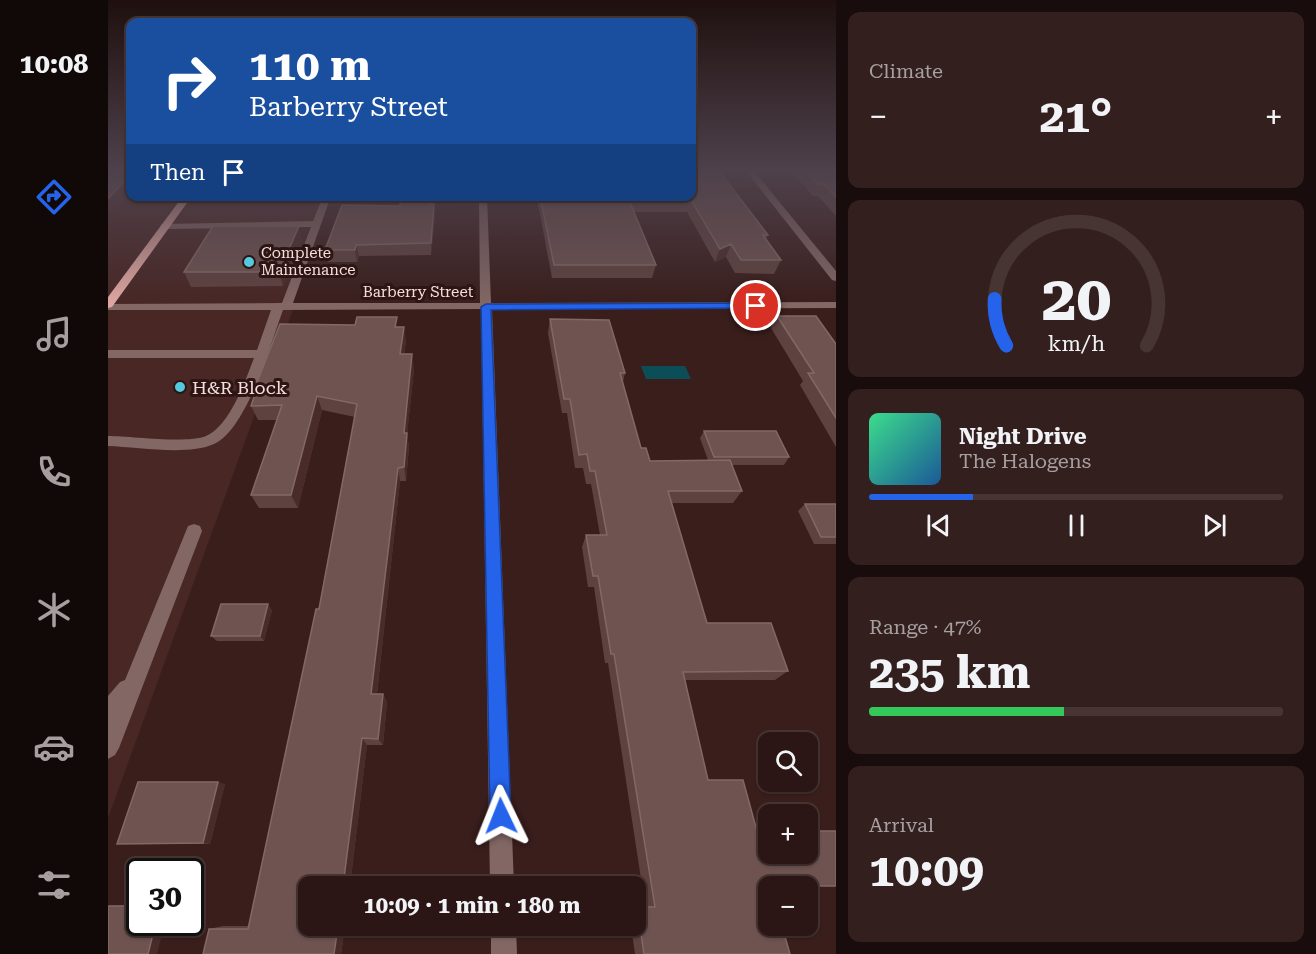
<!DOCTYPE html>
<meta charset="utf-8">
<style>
:root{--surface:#2b1615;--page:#331f1e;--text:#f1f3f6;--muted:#a69fa0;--line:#473534;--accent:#2563eb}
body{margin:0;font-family:"Roboto Serif",serif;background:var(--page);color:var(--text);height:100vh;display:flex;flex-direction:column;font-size:22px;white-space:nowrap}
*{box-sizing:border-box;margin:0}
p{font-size:20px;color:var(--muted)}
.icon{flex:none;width:33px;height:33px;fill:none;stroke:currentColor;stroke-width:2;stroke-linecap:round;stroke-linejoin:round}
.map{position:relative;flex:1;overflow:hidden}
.panel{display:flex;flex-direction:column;gap:12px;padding:12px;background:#180c0c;width:480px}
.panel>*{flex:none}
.top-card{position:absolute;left:18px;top:18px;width:570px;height:183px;border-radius:12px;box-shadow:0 2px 4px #0004,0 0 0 2px var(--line);background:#1a4fa0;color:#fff;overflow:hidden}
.controls{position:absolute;left:650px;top:732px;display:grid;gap:12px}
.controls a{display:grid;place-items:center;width:60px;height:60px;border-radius:12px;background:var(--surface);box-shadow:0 2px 4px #0004,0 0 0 2px var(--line);font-size:30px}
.speed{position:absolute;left:18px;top:858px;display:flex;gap:12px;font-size:30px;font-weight:700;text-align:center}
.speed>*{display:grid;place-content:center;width:78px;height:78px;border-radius:50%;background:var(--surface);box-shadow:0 2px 4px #0004,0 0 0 2px var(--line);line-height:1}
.speed .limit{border:3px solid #111;border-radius:9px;background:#fff;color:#111}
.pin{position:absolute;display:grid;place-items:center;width:51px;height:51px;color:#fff;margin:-26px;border:3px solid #fff;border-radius:50%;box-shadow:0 2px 6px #0007}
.me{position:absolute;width:66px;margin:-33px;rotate:358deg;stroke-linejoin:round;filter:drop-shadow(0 0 4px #0008)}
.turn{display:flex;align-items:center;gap:21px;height:126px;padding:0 24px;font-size:27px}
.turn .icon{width:78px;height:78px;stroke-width:2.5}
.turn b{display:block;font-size:42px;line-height:51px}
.then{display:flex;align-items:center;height:57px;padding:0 24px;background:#0003;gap:12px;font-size:22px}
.big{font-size:45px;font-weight:700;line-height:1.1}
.panel .tile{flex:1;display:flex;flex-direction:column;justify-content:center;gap:9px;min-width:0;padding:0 21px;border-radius:12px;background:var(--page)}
.panel .dial{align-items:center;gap:0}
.dial svg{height:156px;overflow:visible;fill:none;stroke:var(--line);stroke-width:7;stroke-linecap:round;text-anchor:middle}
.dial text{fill:var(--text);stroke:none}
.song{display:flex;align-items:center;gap:18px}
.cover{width:72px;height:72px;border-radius:9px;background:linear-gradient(135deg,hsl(150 70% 55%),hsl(210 70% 35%))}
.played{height:6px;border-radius:3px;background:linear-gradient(90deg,var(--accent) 25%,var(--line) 25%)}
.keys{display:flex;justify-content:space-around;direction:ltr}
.heat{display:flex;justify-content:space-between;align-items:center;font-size:33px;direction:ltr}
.charge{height:9px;border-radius:4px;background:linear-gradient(90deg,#34c759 47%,var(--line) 0)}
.trip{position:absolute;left:190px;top:876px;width:348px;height:60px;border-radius:12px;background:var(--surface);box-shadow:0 2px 4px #0004,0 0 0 2px var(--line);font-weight:700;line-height:60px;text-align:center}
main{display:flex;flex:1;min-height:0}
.menu{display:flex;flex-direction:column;width:108px;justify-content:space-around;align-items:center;background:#110908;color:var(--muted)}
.menu .icon{width:42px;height:42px}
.menu .selected{color:var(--accent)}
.menu b{font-size:27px;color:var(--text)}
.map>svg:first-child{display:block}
.built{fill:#482725}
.water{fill:#0c4e58}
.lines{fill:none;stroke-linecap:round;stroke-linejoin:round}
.minor{fill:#826764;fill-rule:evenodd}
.major{fill:#dfa7a1;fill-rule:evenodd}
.wall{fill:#5e423f}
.shaded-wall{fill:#492c2a}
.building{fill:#6e5350;stroke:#836966;stroke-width:1.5}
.route{fill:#2563eb;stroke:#184099;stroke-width:1.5}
.poi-dot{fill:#54cadd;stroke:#2e1513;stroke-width:2}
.labels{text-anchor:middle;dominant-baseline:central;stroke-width:6;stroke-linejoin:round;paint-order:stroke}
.far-poi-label{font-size:15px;fill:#f2dfdd;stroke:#2e1513;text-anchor:start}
.far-street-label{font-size:15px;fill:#f2dfdd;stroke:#2e1513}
.poi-label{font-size:18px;fill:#f2dfdd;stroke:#2e1513;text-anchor:start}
</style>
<main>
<nav class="menu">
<b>10:08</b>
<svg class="icon selected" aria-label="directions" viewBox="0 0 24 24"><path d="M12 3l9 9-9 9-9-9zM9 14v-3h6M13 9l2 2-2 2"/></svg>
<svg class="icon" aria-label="music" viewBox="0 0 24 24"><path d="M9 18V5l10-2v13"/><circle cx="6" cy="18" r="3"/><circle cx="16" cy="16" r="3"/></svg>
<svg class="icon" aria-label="phone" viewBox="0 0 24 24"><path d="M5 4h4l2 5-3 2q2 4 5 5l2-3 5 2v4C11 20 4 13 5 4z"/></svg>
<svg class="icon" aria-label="climate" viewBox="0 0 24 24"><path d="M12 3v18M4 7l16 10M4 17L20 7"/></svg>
<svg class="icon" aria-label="car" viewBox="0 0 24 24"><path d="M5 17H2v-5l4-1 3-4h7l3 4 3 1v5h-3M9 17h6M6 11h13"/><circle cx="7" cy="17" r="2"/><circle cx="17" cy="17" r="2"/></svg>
<svg class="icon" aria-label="filters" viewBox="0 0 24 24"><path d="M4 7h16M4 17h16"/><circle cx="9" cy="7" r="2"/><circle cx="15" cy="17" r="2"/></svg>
</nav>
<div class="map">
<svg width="728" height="954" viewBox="0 0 728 954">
<rect width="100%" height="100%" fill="#391e1c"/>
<path class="built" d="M 0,171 L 22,171 L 22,196 L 375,197 L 375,205 L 215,206 L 178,307 L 186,307 L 0,818 Z"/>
<path class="water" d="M 533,366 L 577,366 L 583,379 L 538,379 Z"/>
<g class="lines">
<path class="minor" d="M 638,171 L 646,171 L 728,271 L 728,281 L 724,280 Z
M 215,196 L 223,196 L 185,303 L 372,303 L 371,196 L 379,196 L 383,303 L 728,302 L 728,308 L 384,309 L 406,886 L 382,886 L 373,309 L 175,310 C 163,343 139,429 106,444 C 80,456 29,447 0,446 L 0,436 C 22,436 79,444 98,436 C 122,426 137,381 146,358 L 0,358 L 0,350 L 149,350 L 163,310 L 0,310 L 0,304 L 174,303 L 203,227 L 57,229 L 52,226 L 54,224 L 205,221 Z
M 86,524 L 92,526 L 94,531 L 11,748 L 7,755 L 0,759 L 0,696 L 12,682 L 17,680 L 78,531 L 80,526 Z
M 383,926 L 408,926 L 409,954 L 383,954 Z"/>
<path class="major" d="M 75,196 L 84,196 L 4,307 L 0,308 L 0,297 Z"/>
</g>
<path class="wall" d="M 683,171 L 728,171 L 728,216 L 710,196 L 705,196 Z
M 424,196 L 584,196 L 660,235 L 658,239 L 673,260 L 666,274 L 627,273 L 618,257 L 607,262 L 579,212 L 526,212 L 548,265 L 544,278 L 444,278 L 429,198 L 425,198 Z
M 326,204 L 327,216 L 323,255 L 251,256 L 249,262 L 220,262 L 217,250 L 292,206 Z
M 194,240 L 175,286 L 83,287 L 76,272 Z
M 669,316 L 728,344 L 728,447 L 692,385 L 695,381 L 663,328 Z
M 442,319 L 517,373 L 515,382 L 533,448 L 542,461 L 600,460 L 592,438 L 596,431 L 681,457 L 676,465 L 624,465 L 634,491 L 625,503 L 564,503 L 599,623 L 680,671 L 667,680 L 577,680 L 600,780 L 660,886 L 682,954 L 527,954 L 523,926 L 528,926 L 528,905 L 537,905 L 500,663 L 497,663 L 486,587 L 480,587 L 474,547 L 478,535 L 492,535 L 483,484 L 478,484 L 475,468 L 467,468 L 459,413 L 454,413 L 440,333 Z
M 291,327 L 298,341 L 296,354 L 306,369 L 299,434 L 301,447 L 298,481 L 292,481 L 269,694 L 275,694 L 279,702 L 275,745 L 259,745 L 242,886 L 201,886 L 201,926 L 237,926 L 233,954 L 95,954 L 101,929 L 115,926 L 141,926 L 211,609 L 247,417 L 214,410 L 190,508 L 151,508 L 143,495 L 169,420 L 150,420 L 143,406 L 149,388 L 148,385 Z
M 697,504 L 728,504 L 728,544 L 706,544 L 690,511 Z
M 164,610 L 156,641 L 109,641 L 103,636 Z
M 117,784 L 102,844 L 9,844 Z
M 32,905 L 32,922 L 0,954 L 0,906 Z"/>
<path class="shaded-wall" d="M 22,175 L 22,191 L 0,217 L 0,199 Z
M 326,204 L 327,216 L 323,255 L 323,243 Z
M 191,226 L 194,240 L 175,286 L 171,272 Z
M 623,244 L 618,257 L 607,262 L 612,249 Z
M 248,245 L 251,256 L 249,262 L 247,250 Z
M 296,327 L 298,341 L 294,369 L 292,354 Z
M 304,354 L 306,369 L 299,434 L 301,447 L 298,481 L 296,467 L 296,433 Z
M 209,396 L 214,410 L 190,508 L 183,495 Z
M 290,468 L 292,481 L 268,702 L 263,694 Z
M 160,604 L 164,610 L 156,641 L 152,636 Z
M 275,694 L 279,702 L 275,745 L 270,739 Z
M 254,738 L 259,745 L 242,886 L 235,886 Z
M 110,782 L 117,784 L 102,844 L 95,843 Z
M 48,922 L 57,922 L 49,954 L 40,954 Z
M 230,926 L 237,926 L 233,954 L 226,954 Z"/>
<path class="building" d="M 0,171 L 22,171 L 22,175 L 0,199 Z
M 584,171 L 611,171 L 660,235 L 655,235 L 673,260 L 633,260 L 623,244 L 612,249 L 583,200 L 521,200 L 548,265 L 446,265 L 432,196 L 584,196 Z
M 698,171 L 728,171 L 728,197 L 715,184 L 710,184 Z
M 293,196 L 324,196 L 323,204 L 326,204 L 323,243 L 248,245 L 247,250 L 217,250 L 234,205 L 292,206 Z
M 105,226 L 191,226 L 171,272 L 76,272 Z
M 669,316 L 708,316 L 728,344 L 728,418 L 700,373 L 706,373 Z
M 249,317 L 289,317 L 287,327 L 296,327 L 292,354 L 304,354 L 296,433 L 299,433 L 296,467 L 290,468 L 263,694 L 275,694 L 270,739 L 254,738 L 235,886 L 201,886 L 201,926 L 230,926 L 226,954 L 95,954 L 101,929 L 140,929 L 208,609 L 211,609 L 249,404 L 209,396 L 183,495 L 143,495 L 174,405 L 143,406 L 150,385 L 148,385 L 172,324 L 247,325 Z
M 442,319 L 501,320 L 517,373 L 512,373 L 533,448 L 538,448 L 542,461 L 622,460 L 634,491 L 560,491 L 599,623 L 663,623 L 680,671 L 575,672 L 600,780 L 635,780 L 649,831 L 660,831 L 660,854 L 699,854 L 699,831 L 728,831 L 728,886 L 660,886 L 660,926 L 674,926 L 682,954 L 536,954 L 529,907 L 547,907 L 506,654 L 503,654 L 490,576 L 485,576 L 478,535 L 499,535 L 487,471 L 482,471 L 479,454 L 471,455 L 462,399 L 456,399 Z
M 596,431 L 668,431 L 681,457 L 606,457 Z
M 697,504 L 728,504 L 728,537 L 713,537 Z
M 113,604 L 160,604 L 152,636 L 103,636 Z
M 30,782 L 110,782 L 95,843 L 9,844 Z
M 0,906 L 32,906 L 32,922 L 48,922 L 40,954 L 0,954 Z"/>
<linearGradient id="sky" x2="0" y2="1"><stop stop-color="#1f100f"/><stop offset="0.56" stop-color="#4e414b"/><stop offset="1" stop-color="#4e414b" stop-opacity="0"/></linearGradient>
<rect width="728" height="304" fill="url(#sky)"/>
<path class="route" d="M 648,303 L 653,306 L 651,308 L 383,310 L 403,816 L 400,823 L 393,827 L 385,823 L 382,816 L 373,307 L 378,304 Z"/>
<g class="poi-dot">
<circle cx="141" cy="262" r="6"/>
<circle cx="72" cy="387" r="6"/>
</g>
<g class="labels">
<g class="far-poi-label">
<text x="153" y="253">Complete<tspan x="153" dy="17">Maintenance</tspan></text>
</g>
<g class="far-street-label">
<text x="310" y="292">Barberry Street</text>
</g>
<g class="poi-label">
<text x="84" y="387">H&amp;R Block</text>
</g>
</g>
</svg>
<div class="controls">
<a><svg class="icon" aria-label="search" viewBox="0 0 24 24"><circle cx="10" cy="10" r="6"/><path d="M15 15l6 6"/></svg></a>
<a>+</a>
<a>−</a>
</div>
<div class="speed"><div class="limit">30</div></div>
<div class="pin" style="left:648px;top:306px;background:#d93025"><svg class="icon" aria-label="arrive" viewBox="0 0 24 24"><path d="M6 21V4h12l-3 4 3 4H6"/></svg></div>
<svg class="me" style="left:393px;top:816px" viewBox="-20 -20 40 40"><path d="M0-17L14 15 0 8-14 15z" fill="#2563eb" stroke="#fff" stroke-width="4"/></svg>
<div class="trip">10:09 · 1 min · 180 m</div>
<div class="top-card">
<div class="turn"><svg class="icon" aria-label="right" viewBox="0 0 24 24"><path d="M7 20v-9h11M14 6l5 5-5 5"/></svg><div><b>110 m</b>Barberry Street</div></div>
<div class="then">Then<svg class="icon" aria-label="arrive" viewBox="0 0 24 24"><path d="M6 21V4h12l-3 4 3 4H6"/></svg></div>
</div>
</div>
<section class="panel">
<div class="tile"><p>Climate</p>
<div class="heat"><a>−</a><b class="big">21°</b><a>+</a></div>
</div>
<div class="tile dial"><svg viewBox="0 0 100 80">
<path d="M14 69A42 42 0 1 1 86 69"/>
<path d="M14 69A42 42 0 0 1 8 45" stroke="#2563eb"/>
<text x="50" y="56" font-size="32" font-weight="700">20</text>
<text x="50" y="72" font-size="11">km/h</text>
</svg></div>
<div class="tile">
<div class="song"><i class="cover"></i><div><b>Night Drive</b><p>The Halogens</p></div></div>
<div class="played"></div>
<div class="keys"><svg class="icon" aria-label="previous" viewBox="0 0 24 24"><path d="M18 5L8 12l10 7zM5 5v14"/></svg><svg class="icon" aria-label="pause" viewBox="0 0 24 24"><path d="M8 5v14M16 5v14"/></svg><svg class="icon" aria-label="next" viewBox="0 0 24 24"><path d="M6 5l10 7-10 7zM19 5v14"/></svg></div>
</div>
<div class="tile"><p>Range · 47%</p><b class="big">235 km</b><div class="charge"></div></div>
<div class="tile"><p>Arrival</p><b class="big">10:09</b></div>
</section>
</main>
